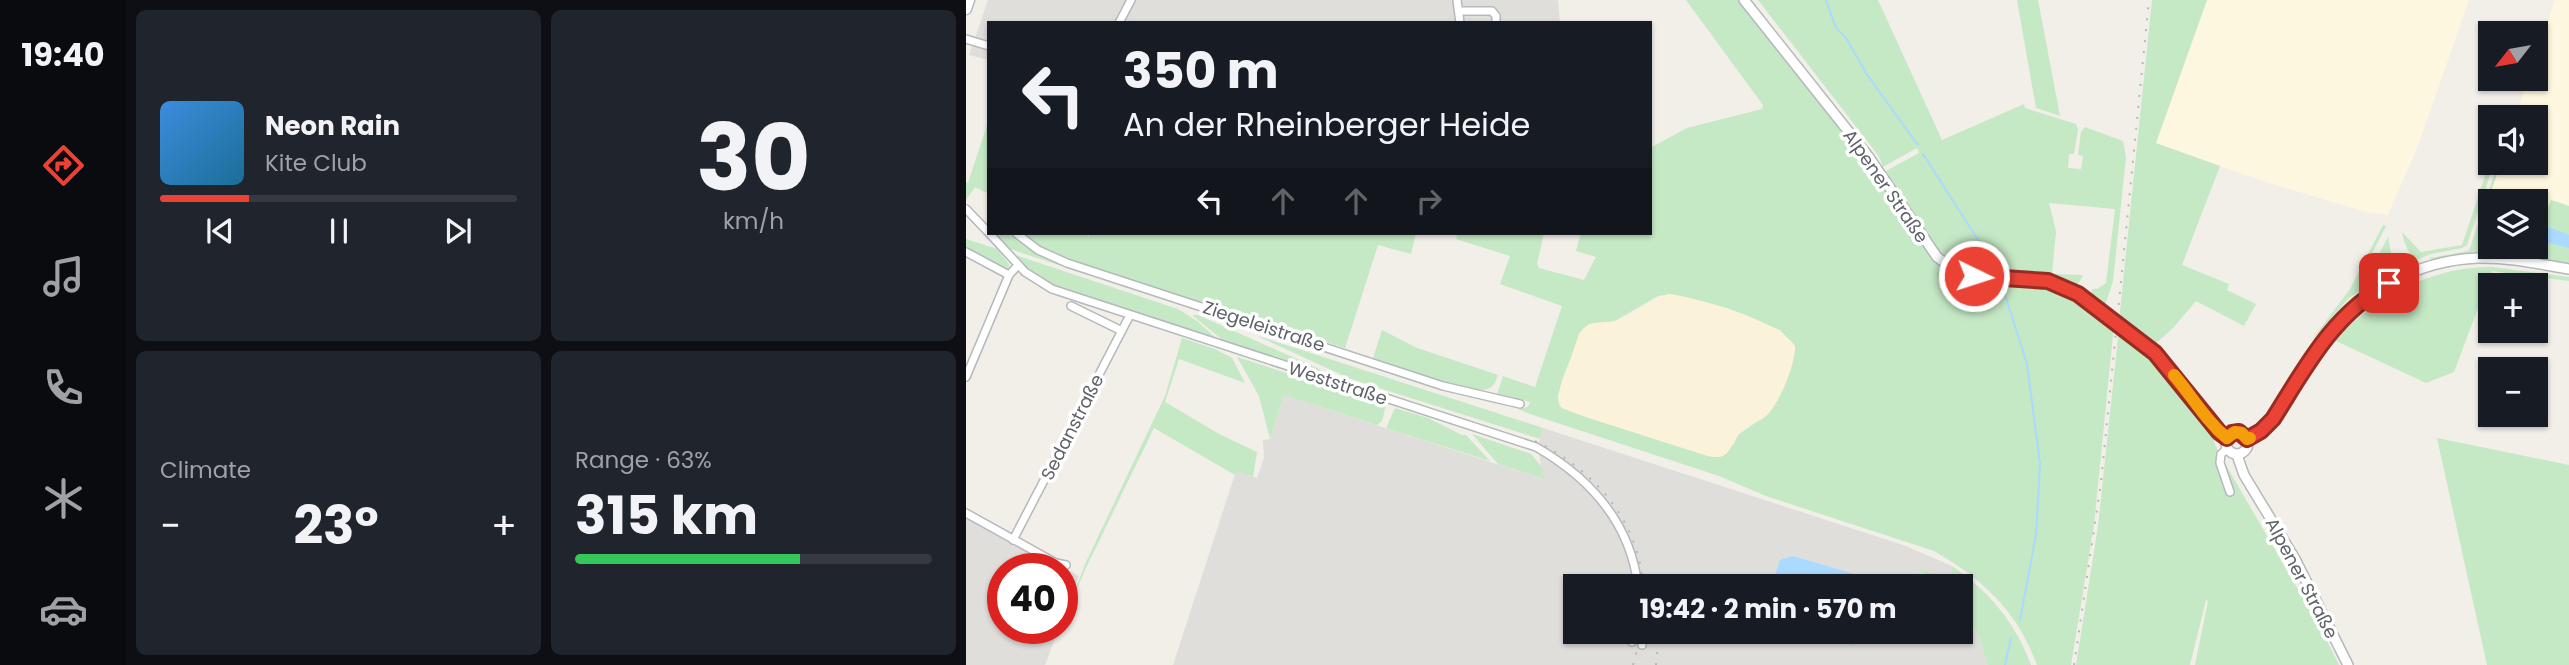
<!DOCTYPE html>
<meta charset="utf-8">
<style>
:root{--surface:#171b24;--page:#20242c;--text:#f1f3f6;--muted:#9ea1a6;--line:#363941;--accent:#ea4335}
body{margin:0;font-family:Poppins,sans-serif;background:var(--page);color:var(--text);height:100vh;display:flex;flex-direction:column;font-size:26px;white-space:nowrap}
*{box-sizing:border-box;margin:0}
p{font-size:23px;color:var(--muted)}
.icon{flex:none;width:38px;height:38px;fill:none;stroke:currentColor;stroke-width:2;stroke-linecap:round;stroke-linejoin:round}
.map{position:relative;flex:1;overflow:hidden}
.drawer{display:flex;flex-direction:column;gap:10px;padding:10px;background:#0d0f14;width:840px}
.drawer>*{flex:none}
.guide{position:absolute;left:21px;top:21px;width:665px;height:214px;border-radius:0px;box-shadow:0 2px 5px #0004;background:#171b24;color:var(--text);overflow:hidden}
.needle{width:46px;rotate:239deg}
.controls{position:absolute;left:1512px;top:21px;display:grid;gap:14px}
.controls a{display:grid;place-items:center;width:70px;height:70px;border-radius:0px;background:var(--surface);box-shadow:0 2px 5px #0004;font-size:35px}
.speed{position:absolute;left:21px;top:553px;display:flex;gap:14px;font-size:35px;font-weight:700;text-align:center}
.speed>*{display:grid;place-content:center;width:91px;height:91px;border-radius:50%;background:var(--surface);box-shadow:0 2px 5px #0004;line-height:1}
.speed .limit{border:10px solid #d22;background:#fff;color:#111}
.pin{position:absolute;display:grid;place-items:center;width:60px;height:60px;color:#fff;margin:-30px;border-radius:14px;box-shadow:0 4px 10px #0006}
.me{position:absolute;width:77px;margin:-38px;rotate:94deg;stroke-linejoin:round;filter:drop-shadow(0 0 5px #0008)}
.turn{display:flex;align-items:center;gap:24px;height:147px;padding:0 21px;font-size:32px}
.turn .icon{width:91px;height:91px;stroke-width:2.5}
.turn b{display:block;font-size:49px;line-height:60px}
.lanes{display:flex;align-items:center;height:66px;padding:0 21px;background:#0003;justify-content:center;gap:35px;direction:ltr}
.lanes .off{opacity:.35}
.big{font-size:52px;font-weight:700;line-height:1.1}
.drawer .tile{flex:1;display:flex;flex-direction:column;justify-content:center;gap:10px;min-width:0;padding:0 24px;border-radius:10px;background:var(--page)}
.drawer .dial{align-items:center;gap:0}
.dial b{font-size:91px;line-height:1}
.song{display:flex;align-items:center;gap:21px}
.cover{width:84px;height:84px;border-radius:10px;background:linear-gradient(135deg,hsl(210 70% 55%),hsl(200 70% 35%))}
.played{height:7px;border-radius:4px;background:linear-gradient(90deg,var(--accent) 25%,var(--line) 25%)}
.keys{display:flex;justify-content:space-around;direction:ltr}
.heat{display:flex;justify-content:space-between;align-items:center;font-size:38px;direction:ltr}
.charge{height:10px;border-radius:5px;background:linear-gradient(90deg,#34c759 63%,var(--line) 0)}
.drawer .tiles{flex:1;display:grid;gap:10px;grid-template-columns:repeat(2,1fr)}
.trip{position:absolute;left:597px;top:574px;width:410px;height:70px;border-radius:0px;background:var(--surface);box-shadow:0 2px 5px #0004;font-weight:700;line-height:70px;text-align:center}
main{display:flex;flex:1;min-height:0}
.dock{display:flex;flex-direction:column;width:126px;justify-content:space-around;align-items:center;background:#090b0e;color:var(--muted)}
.dock .icon{width:49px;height:49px}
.dock .selected{color:var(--accent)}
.dock b{font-size:32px;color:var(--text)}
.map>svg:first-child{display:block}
.commercial{fill:#fef7e0}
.industrial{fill:#e0deda}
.green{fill:#c5e8c5;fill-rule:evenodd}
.sand{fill:#fbf3d9}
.water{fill:#aadaff}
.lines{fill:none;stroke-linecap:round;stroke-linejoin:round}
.stream{stroke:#aadaff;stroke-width:2}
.minor-casing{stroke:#b5b8bc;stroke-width:10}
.tertiary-casing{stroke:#b5b8bc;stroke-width:12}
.secondary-casing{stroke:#b6babf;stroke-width:13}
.minor{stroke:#fff;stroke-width:7}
.tertiary{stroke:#fff;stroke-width:9}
.secondary{stroke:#fff;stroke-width:10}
.rail{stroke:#b6b7b8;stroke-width:2;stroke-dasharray:2 9;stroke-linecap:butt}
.route-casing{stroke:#982c22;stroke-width:18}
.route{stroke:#ea4335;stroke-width:12}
.slow{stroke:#f59e0b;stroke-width:12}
.labels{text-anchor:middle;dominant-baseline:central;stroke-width:7;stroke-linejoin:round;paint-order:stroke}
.street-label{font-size:18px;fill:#5f6368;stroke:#fff}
</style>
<main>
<nav class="dock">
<b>19:40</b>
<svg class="icon selected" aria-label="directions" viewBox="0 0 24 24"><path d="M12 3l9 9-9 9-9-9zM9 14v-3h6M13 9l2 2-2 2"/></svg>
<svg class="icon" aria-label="music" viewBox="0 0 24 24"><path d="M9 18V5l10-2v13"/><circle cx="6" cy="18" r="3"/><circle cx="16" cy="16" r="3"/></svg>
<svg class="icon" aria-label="phone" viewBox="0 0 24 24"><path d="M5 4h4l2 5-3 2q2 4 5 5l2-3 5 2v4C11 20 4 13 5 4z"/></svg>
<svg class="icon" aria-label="climate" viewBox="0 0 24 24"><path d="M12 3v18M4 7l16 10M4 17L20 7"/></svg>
<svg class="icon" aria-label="car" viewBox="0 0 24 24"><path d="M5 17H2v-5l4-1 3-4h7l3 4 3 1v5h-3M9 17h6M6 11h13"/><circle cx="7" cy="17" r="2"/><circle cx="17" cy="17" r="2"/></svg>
</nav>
<section class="drawer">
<div class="tiles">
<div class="tile">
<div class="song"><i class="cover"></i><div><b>Neon Rain</b><p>Kite Club</p></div></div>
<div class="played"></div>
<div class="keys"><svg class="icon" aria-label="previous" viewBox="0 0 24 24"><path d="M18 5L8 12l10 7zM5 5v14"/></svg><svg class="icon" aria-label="pause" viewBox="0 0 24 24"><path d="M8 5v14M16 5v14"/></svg><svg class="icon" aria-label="next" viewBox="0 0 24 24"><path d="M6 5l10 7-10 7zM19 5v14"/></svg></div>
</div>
<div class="tile dial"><b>30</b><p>km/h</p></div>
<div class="tile"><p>Climate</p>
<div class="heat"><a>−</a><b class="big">23°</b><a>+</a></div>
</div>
<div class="tile"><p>Range · 63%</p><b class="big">315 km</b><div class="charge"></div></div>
</div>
</section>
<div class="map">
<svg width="1603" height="665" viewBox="0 0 1603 665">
<rect width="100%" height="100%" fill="#f1efe8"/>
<path class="commercial" d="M 1241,0 L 1503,0 L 1453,143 L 1422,215 L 1397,211 L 1300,182 L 1189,143 Z
M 1589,0 L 1603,0 L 1603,206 L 1585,200 L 1580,214 L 1570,209 L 1570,201 L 1550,201 L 1525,191 L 1535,163 L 1570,163 L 1570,117 L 1550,117 L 1562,79 L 1570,79 L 1570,57 Z"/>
<path class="industrial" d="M 22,0 L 592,0 L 594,23 L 23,23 L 23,60 L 3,55 Z
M 318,395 L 577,479 L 572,446 L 577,428 L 940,546 L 986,566 L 985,579 L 953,571 L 979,586 L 609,586 L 609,632 L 994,632 L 994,604 L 1013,637 L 1022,665 L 207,665 L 270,471 L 291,478 L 298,458 L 297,440 L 304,439 Z
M 0,513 L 113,576 L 96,620 L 96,569 L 37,569 L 37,628 L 93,628 L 79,665 L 0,665 Z"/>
<path class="green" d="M 720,0 L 773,0 L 909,174 L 965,258 L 978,270 L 994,279 L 1009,283 L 1072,283 L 1098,289 L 1148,325 L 1128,525 L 1105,665 L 1071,665 C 1052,612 1016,578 968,551 L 800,496 L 753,476 L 567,415 L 552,409 L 562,407 L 564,402 L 531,394 L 537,376 L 569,387 L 596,306 L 534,284 L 544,256 L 490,239 L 492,233 L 578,233 L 571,264 L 573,268 L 618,280 L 630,257 L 610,251 L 615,233 L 684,233 L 684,148 L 721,128 L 796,109 L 797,105 ZM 704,294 L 761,308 L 814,330 L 829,346 L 823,372 L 810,402 L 799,416 L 772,435 L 768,444 L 754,457 L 742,456 L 620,417 L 596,408 L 593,404 C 590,382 612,344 623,324 L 647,322 L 692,296 Z
M 792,0 L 912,0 L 976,140 L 1058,104 L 1059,108 L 1110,124 L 1112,130 L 1108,154 L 1103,154 L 1102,168 L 1115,169 L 1117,156 L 1112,155 L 1115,132 L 1119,127 L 1157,141 L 1160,157 L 1147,281 L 1138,309 L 1124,298 L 1126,289 L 1131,289 L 1140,283 L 1149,209 L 1083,203 L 1090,231 L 1086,274 L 1117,275 C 1115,280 1112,286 1106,285 C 1098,283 1090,277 1080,276 C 1042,271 1003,280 972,252 L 918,172 L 953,153 L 951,148 L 915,168 L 916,164 L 912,155 Z
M 1051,0 L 1072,0 L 1094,116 L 1070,108 Z
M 1186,0 L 1241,0 L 1190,143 L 1254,166 L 1216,265 L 1263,284 L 1261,290 L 1290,304 L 1278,326 L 1230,301 L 1207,328 L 1187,346 L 1153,321 Z
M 23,119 L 23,194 L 9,187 L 0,200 L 0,182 L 2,183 Z
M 1524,161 L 1528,163 L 1501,245 L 1496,248 L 1465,254 L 1450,260 C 1442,253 1438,243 1436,232 L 1455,252 L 1496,245 Z
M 1532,163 L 1535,163 L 1525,191 L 1550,201 L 1524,201 L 1524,247 L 1570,247 L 1570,209 L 1580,213 L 1585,200 L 1603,206 L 1603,264 L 1512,254 L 1465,261 L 1464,258 L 1502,251 L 1504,248 Z
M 1417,225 L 1420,226 L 1393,279 L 1399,281 L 1422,237 L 1427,263 L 1425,269 L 1383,298 L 1345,341 L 1384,289 Z
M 28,233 L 45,233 L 66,251 L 101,266 L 274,321 L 299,333 L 41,248 Z
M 54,233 L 122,233 L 122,238 L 124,233 L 450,233 L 445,254 L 412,245 L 379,348 L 85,254 L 76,250 Z
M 0,239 L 31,249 L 43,264 L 43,267 L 41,268 L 0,248 Z
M 46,254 L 212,309 L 231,321 L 252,340 L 85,286 L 62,270 Z
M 1527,267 L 1603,277 L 1603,281 L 1526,271 L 1488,372 L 1460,383 L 1368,340 C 1411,297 1465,266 1527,267 Z
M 226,315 L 232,315 L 369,376 L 395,385 L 395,387 L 259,342 Z
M 1153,328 L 1188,356 L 1249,434 L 1248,442 L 1253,453 L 1356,631 L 1373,665 L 1229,665 L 1242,601 L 1240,600 L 1224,665 L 1110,665 L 1132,526 Z
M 416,330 L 451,348 L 532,375 C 530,380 529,385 524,388 C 504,398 429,366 407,358 Z
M 289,335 L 577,428 L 574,439 L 385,379 Z
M 216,338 L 249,349 L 266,358 L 279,383 L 213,359 L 199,402 L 255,435 L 291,452 L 287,477 L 270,471 L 269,475 L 188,428 L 119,570 L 96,624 L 120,562 L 199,396 Z
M 271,357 L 420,405 L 416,421 L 411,425 L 318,395 L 304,439 L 293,396 Z
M 429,408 L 462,418 L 496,435 L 500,435 L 524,461 L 420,428 Z
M 506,434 L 565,454 L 576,467 L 578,479 L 532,464 Z
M 1471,438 L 1603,465 L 1603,665 L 1521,665 Z
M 986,566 C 1024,592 1049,622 1065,665 L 1022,665 L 1013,637 L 994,604 L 994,586 L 979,586 L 949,568 L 984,578 Z"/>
<path class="sand" d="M 704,294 C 735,299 812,320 829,346 C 830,363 813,405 800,416 C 792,423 780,425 773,434 C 762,447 765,461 742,456 L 620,417 L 596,408 L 593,404 L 592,395 L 613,334 C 623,319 633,324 648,321 C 665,318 681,299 704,294 Z"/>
<path class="water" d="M 1570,222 L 1603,235 L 1603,248 L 1579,242 L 1570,237 Z
M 827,556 L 898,577 L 908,586 L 805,586 L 814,560 Z
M 862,632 L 907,632 L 903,638 L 885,645 Z"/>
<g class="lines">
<path class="stream" d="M 860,0 L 870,28 L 880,38 L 902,76 L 952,145
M 957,154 L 1032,271
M 1036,285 L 1061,364 L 1074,464 L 1070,535 L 1054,620
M 1039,665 L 1045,638"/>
<defs>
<path id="minor" d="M 491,0 L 494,23
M 494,11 L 526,11 L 530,16 L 530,23
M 153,23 L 165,0
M 0,39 L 23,46
M 0,209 L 23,233
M 23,233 L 59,272 L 86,289 L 570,447 C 624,478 664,522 672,586
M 50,233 L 72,250 L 101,263 L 477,386 L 554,404
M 0,252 L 43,275
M 105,306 L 156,331
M 0,377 L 43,275 L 52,265
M 1261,449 L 1255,454 L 1254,463 L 1264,492
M 0,513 L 90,563 L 100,565
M 47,540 L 164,315
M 666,642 L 670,632
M 676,645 L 677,632"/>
<path id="tertiary" d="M 778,0 L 902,156 L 971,257 C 1018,294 1055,266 1102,289 C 1115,295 1126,305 1137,313 C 1165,334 1191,353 1213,380 C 1229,400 1240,422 1261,437
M1260 443a11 11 0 1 1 22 0a11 11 0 1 1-22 0Z
M 1281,439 L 1295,431 L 1307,419 C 1325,391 1341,359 1362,333 C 1398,289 1455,260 1512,258 C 1542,257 1573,264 1603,269
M 1271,455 L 1278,475 L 1329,559 L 1382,665"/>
<path id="secondary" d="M 0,9 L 3,0"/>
</defs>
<use href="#minor" class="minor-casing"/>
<use href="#tertiary" class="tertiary-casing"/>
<use href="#secondary" class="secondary-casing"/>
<use href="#minor" class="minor"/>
<use href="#tertiary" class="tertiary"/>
<use href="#secondary" class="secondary"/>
<path class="rail" d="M 569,441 C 627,469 673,520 677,586
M 667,665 L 676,632
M 690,665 L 693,632
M 1108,665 L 1135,482 L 1183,0"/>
</g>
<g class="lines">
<defs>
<path id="route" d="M 1008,276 L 1082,281 L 1112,294 L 1189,353 L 1253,432 L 1261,438 L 1266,433 L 1273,432 L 1281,439 L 1295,431 L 1307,419 C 1341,365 1366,316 1423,283"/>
</defs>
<use href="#route" class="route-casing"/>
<use href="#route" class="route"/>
<path class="slow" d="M 1208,375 C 1226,396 1239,420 1261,438 L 1269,432 L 1276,433 L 1281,439 L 1284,438"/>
</g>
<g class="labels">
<g class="street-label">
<text transform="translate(920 186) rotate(55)">Alpener Straße</text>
<text transform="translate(298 326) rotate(18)">Ziegeleistraße</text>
<text transform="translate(372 383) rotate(18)">Weststraße</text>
<text transform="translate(106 427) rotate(-63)">Sedanstraße</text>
<text transform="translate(1336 578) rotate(62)">Alpener Straße</text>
</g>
</g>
</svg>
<div class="controls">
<a><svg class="needle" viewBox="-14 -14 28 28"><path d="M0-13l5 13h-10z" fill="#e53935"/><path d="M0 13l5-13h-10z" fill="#9ea1a6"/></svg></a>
<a><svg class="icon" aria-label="sound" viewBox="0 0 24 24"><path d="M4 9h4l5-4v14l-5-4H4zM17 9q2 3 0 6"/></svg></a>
<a><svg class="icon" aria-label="layers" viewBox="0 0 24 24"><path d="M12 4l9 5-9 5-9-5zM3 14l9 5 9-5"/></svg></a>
<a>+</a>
<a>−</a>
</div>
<div class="speed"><div class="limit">40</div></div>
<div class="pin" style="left:1423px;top:283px;background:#d93025"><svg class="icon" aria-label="arrive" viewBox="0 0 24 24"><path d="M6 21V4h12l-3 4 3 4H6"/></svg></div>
<svg class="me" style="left:1008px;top:276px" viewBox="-20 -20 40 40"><circle r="17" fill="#ea4335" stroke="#fff" stroke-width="3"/><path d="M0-11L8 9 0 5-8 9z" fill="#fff"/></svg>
<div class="trip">19:42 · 2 min · 570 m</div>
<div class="guide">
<div class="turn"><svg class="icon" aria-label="left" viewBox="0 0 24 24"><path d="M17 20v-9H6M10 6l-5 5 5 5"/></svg><div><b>350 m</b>An der Rheinberger Heide</div></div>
<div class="lanes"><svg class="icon" aria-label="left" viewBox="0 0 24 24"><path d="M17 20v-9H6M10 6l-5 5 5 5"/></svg><svg class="icon off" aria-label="ahead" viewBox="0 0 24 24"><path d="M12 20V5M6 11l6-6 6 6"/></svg><svg class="icon off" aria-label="ahead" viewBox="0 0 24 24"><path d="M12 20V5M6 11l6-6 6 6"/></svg><svg class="icon off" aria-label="right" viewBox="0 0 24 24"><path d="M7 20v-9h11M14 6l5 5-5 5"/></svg></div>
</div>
</div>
</main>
